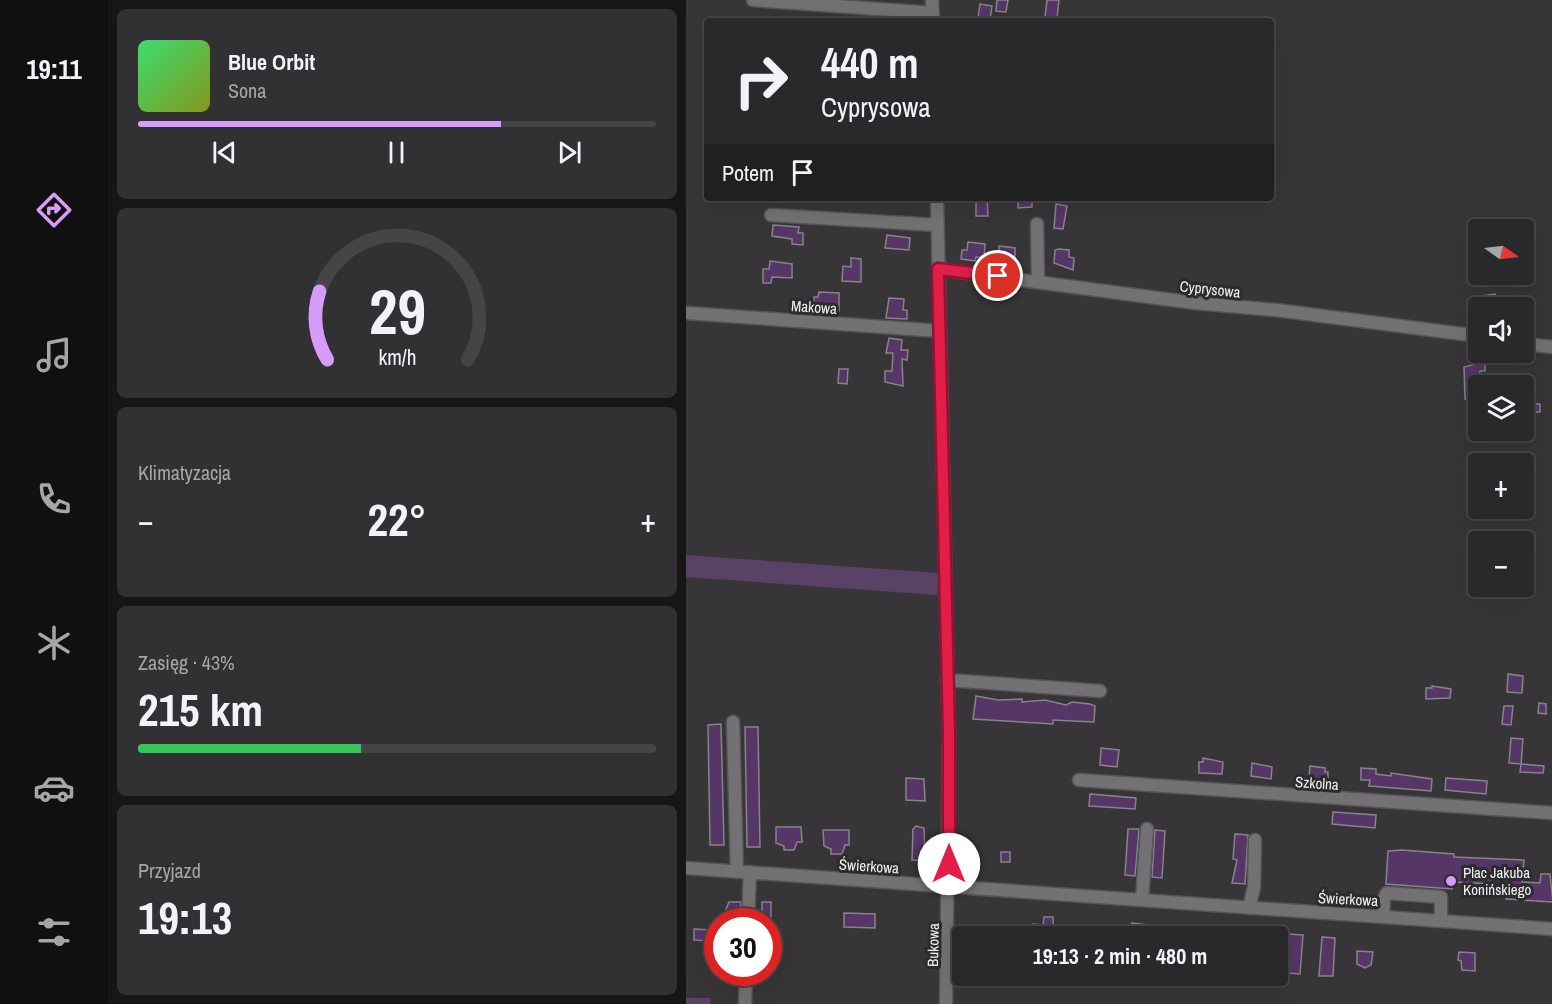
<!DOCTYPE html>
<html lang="pl">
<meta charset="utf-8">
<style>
:root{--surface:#29282a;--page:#313032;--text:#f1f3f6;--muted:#a5a6a8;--line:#454447;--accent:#d79bf9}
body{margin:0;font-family:"Archivo Narrow",sans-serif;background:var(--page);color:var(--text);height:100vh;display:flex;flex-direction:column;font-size:22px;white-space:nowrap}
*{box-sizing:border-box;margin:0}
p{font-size:20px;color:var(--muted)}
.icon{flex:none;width:33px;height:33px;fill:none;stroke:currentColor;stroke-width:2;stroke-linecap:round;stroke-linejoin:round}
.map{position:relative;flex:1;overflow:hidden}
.side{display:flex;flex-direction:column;gap:9px;padding:9px;background:#171617;width:578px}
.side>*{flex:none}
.banner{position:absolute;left:18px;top:18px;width:570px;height:183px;border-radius:6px;box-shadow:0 6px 24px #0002,0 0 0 2px var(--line);background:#29282a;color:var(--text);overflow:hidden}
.needle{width:39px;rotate:104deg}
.tools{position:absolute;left:782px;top:219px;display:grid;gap:12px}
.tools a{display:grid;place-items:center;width:66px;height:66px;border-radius:6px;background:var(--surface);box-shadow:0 6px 24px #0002,0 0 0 2px var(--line);font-size:30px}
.speed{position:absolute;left:18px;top:908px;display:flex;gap:12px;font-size:30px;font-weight:700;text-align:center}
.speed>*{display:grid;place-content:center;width:78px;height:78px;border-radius:50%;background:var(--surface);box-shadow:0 6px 24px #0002,0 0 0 2px var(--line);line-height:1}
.speed .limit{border:9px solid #d22;background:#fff;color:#111}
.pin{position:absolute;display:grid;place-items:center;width:51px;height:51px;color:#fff;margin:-26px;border:3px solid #fff;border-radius:50%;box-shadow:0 2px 6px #0007}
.me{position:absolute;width:66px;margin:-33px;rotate:0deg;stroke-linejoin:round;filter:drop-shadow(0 0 4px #0008)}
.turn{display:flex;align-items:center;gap:21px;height:126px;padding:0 18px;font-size:27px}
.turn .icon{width:78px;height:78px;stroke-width:2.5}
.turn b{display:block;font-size:42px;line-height:51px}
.then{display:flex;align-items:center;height:57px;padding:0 18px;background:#0003;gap:12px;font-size:22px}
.big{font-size:45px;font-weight:700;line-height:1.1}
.side .card{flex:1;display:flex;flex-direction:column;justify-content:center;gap:9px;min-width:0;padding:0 21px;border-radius:9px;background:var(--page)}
.side .dial{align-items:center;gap:0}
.dial svg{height:156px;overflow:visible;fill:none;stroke:var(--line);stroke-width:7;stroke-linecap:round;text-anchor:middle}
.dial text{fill:var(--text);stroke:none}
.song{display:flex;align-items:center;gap:18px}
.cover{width:72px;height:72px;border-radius:9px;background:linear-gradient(135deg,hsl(140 70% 55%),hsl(70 70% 35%))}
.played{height:6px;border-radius:3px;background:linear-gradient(90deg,var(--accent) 70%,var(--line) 70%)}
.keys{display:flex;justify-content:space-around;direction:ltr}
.heat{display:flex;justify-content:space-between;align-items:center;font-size:33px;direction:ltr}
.charge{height:9px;border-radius:4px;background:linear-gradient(90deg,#34c759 43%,var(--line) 0)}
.trip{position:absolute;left:266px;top:926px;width:336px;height:60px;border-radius:6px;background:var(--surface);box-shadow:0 6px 24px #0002,0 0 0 2px var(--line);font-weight:700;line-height:60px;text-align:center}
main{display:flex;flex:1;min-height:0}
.menu{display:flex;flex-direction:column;width:108px;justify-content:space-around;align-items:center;background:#101011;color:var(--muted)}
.menu .icon{width:42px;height:42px}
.menu .active{color:var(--accent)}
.menu b{font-size:27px;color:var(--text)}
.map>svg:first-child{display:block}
.green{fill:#594266}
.building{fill:#563667;stroke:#858487;stroke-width:1.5}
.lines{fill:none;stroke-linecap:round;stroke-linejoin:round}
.minor-casing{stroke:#555456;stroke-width:15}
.minor{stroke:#737174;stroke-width:12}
.route-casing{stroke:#92132f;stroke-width:15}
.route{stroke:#e11d48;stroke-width:10}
.poi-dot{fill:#d79bf9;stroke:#2c2b2d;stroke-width:2}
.labels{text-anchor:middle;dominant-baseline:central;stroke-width:6;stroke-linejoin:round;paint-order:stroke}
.street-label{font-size:15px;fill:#f2f1f3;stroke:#2c2b2d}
.poi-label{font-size:15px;fill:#f2f1f3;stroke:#2c2b2d;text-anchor:start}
</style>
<main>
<nav class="menu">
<b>19:11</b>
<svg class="icon active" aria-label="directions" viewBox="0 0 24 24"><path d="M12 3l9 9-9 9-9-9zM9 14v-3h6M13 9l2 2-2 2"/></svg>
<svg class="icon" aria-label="music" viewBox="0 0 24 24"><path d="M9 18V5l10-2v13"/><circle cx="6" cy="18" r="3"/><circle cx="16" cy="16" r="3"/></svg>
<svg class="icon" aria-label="phone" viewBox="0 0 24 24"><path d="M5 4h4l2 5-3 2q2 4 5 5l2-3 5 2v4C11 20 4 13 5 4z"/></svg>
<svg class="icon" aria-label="climate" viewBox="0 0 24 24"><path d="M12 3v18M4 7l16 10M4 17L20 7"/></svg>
<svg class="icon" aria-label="car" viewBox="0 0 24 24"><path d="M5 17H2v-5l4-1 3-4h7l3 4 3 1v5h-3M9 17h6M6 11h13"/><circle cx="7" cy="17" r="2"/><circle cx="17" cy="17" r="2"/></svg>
<svg class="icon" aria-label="filters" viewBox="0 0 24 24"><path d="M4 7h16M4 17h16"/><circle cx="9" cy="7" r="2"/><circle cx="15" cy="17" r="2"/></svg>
</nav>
<section class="side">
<div class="card">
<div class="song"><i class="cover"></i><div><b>Blue Orbit</b><p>Sona</p></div></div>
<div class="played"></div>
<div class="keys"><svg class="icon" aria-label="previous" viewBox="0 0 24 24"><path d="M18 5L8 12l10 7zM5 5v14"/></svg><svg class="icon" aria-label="pause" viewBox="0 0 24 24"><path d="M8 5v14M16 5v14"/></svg><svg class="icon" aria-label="next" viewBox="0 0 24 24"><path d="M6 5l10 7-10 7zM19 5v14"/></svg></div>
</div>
<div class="card dial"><svg viewBox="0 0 100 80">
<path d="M14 69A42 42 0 1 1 86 69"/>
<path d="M14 69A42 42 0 0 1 10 34" stroke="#d79bf9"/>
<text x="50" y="56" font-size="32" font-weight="700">29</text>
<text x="50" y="72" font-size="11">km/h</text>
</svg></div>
<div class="card"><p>Klimatyzacja</p>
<div class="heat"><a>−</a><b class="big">22°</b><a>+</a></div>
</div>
<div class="card"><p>Zasięg · 43%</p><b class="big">215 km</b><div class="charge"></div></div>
<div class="card"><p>Przyjazd</p><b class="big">19:13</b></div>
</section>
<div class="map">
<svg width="867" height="1004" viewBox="0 0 867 1004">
<rect width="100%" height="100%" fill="#373538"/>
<path class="green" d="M 0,555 L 253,573 L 251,595 L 0,577 Z
M 0,998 L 25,998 L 24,1004 L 0,1004 Z"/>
<path class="building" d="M 311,0 L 322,0 L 320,12 L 310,11 Z
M 361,0 L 373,0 L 371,18 L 359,17 Z
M 294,4 L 306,6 L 304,20 L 292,18 Z
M 290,198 L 301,198 L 302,216 L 290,216 Z
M 332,198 L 346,198 L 346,207 L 332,208 Z
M 370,204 L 381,206 L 377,229 L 368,228 Z
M 87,225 L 113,227 L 112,233 L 117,233 L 117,245 L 106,244 L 106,239 L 86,236 Z
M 201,235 L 224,238 L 223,250 L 199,248 Z
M 282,242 L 299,244 L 298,258 L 290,257 L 289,261 L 275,259 L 276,250 L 281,250 Z
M 313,246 L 329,248 L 329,266 L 313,266 Z
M 373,249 L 383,250 L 383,257 L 388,258 L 387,270 L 368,263 L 369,250 Z
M 165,258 L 175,259 L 175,282 L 156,281 L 157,266 L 165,267 Z
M 84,261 L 106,264 L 106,278 L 86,277 L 85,283 L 77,283 L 77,269 L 83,269 Z
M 133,292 L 153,293 L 153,311 L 132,309 L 132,306 L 128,306 L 128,297 L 132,297 Z
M 809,294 L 809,308 L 788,308 L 788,297 Z
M 203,298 L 218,299 L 217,310 L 221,310 L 221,319 L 200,318 Z
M 203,338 L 216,340 L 215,350 L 222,350 L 221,360 L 216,359 L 217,386 L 199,382 L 199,371 L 206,371 L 207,353 L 200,353 Z
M 790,362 L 799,362 L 799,371 L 794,371 L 792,382 L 792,399 L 779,399 L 778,367 L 790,364 Z
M 153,369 L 162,369 L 161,384 L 152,383 Z
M 816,377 L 839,377 L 839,386 L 816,386 Z
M 844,404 L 854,404 L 854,412 L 844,412 Z
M 822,674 L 837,676 L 836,693 L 821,692 Z
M 746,686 L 765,689 L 764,698 L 740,699 L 740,688 L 746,688 Z
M 290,696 L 312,700 L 336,699 L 336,702 L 359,700 L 380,705 L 386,702 L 404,704 L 409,706 L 408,722 L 367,720 L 367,724 L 287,719 Z
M 853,703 L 860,704 L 860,714 L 852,713 Z
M 818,706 L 827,706 L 825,725 L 816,724 Z
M 35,724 L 38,845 L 24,845 L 22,725 Z
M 59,727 L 72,727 L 74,847 L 61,847 Z
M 825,738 L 837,739 L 835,764 L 823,763 Z
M 415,748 L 433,750 L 431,767 L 414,765 Z
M 517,758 L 537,762 L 536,774 L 513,773 L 513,762 L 517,762 Z
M 566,763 L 586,767 L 585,779 L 565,776 Z
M 835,764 L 858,766 L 857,773 L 834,772 Z
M 624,766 L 639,768 L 639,772 L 642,772 L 642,782 L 623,779 Z
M 675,768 L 690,769 L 690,774 L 705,776 L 705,773 L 746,779 L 745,791 L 683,786 L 684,780 L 675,780 Z
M 220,778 L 238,779 L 239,801 L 220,800 Z
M 760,778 L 801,781 L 800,794 L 759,790 Z
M 404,794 L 450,798 L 449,809 L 403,806 Z
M 647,812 L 690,815 L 689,828 L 646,824 Z
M 230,826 L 238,828 L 239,861 L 226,860 L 227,829 Z
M 90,827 L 115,827 L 116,842 L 111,842 L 108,850 L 98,850 L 98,846 L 90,843 Z
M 442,829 L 453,829 L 449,876 L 439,875 Z
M 137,830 L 163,830 L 163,845 L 159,845 L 156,854 L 145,854 L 145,849 L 138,846 Z
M 469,830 L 479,831 L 476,878 L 466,877 Z
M 549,834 L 562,835 L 559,884 L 546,883 L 551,860 L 547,859 Z
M 716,850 L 768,854 L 768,857 L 838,860 L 836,882 L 854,883 L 855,874 L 864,874 L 867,902 L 820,899 L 822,876 L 807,875 L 806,884 L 766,882 L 766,889 L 700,884 L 702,851 Z
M 315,852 L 324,852 L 324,862 L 315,862 Z
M 43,902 L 55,902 L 54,916 L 42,916 L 40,909 Z
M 76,902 L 85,902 L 85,921 L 76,921 Z
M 158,913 L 189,914 L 189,928 L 158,927 Z
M 358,917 L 367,917 L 368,936 L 346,936 L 347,924 L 357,925 Z
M 446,923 L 462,925 L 461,936 L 445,936 Z
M 405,927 L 421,927 L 421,936 L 404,936 Z
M 8,929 L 24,930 L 24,941 L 8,940 Z
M 603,934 L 617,935 L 614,974 L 602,973 Z
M 636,937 L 649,938 L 647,976 L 633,976 Z
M 671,951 L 687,952 L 685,965 L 679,968 L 671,964 Z
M 773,952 L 789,953 L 789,971 L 776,970 L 775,961 L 772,960 Z"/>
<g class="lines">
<defs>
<path id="minor" d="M 67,0 L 247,13
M 246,0 L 247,20
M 251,198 L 263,731 L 260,1004
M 85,215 L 251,225
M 351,224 L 352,281
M 252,269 L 509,303 L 590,310 L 792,336
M 0,313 L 254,331
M 837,344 L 867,347
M 261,680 L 414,691
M 47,722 L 51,872
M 393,780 L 867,813
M 0,868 L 867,929
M 456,900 L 461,829
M 563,908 L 568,887 L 569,840
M 697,916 L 698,898 L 701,893 L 755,897 L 755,921
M 62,921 L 64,872
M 59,1004 L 60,972"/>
</defs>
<use href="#minor" class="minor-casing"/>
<use href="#minor" class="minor"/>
</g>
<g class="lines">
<defs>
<path id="route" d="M 263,864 L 263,732 L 252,269 L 312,276"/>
</defs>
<use href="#route" class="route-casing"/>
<use href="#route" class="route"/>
</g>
<circle class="poi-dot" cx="765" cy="881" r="6"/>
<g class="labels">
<g class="street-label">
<text transform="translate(524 289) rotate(6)">Cyprysowa</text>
<text transform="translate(128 307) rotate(4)">Makowa</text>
<text transform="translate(631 783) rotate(4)">Szkolna</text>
<text transform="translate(183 866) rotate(4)">Świerkowa</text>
<text transform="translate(662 899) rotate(3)">Świerkowa</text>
<text transform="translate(247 945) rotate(-89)">Bukowa</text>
</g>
<g class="poi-label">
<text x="777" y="872">Plac Jakuba<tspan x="777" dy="17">Konińskiego</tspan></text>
</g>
</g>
</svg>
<div class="tools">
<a><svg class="needle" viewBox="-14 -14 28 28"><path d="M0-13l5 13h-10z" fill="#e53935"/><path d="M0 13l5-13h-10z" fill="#a5a6a8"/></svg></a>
<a><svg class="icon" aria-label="sound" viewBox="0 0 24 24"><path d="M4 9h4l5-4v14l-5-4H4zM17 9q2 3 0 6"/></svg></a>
<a><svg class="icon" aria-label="layers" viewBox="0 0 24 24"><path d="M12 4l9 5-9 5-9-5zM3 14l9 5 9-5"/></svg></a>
<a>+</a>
<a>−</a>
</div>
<div class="speed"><div class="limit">30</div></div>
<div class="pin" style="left:312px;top:276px;background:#d93025"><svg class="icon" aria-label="arrive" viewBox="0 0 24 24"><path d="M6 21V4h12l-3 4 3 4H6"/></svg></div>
<svg class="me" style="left:263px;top:864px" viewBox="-20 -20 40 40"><circle r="19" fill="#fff"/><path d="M0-13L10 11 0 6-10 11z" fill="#e11d48"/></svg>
<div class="trip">19:13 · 2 min · 480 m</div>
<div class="banner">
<div class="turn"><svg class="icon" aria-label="right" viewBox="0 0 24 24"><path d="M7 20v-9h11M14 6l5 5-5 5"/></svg><div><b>440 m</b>Cyprysowa</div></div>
<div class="then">Potem<svg class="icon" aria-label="arrive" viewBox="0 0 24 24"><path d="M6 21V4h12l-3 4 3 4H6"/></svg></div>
</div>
</div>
</main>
